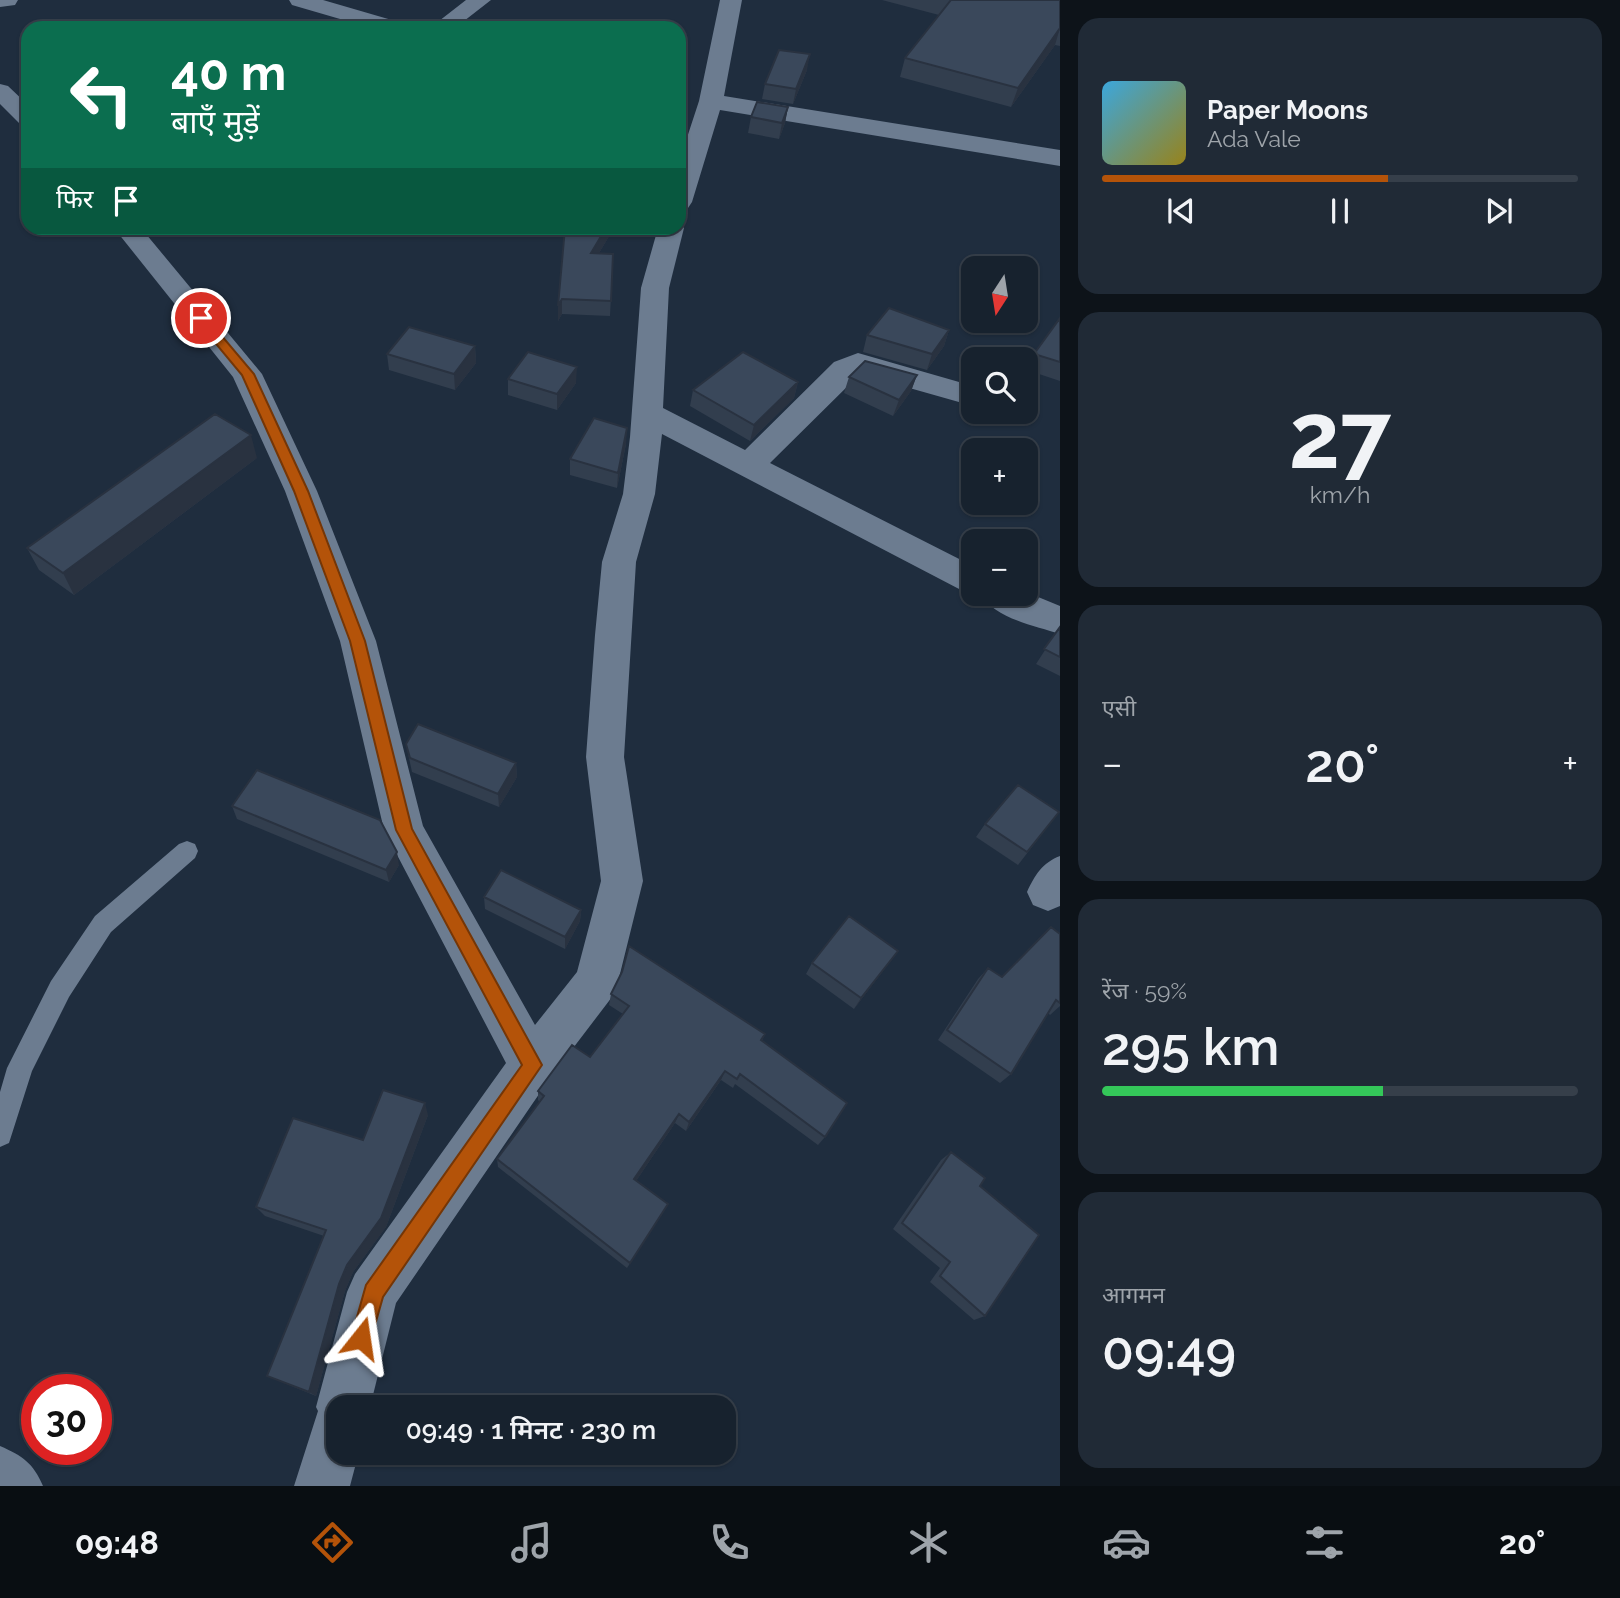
<!DOCTYPE html>
<html lang="hi">
<meta charset="utf-8">
<style>
:root{--surface:#17222e;--page:#202a36;--text:#f1f3f6;--muted:#9ea4aa;--line:#363f4a;--accent:#b45309}
body{margin:0;font-family:Raleway,"Noto Sans Devanagari",sans-serif;background:var(--page);color:var(--text);height:100vh;display:flex;flex-direction:column;font-size:26px;white-space:nowrap}
*{box-sizing:border-box;margin:0}
p{font-size:23px;color:var(--muted)}
.icon{flex:none;width:38px;height:38px;fill:none;stroke:currentColor;stroke-width:2;stroke-linecap:round;stroke-linejoin:round}
.map{position:relative;flex:1;overflow:hidden}
.sheet{display:flex;flex-direction:column;gap:18px;padding:18px;background:#0d1319;width:560px}
.sheet>*{flex:none}
.hud{position:absolute;left:21px;top:21px;width:665px;height:214px;border-radius:21px;box-shadow:0 2px 5px #0004,0 0 0 2px var(--line);background:#0b6e4f;color:#fff;overflow:hidden}
.needle{width:46px;rotate:192deg}
.controls{position:absolute;left:961px;top:256px;display:grid;gap:14px}
.controls a{display:grid;place-items:center;width:77px;height:77px;border-radius:14px;background:var(--surface);box-shadow:0 2px 5px #0004,0 0 0 2px var(--line);font-size:35px}
.speed{position:absolute;left:21px;top:1374px;display:flex;gap:14px;font-size:35px;font-weight:700;text-align:center}
.speed>*{display:grid;place-content:center;width:91px;height:91px;border-radius:50%;background:var(--surface);box-shadow:0 2px 5px #0004,0 0 0 2px var(--line);line-height:1}
.speed .limit{border:10px solid #d22;background:#fff;color:#111}
.pin{position:absolute;display:grid;place-items:center;width:60px;height:60px;color:#fff;margin:-30px;border:4px solid #fff;border-radius:50%;box-shadow:0 2px 7px #0007}
.me{position:absolute;width:77px;margin:-38px;rotate:15deg;stroke-linejoin:round;filter:drop-shadow(0 0 5px #0008)}
.turn{display:flex;align-items:center;gap:24px;height:147px;padding:0 35px;font-size:32px}
.turn .icon{width:91px;height:91px;stroke-width:2.5}
.turn b{display:block;font-size:49px;line-height:60px}
.then{display:flex;align-items:center;height:66px;padding:0 35px;background:#0003;gap:14px;font-size:26px}
.big{font-size:52px;font-weight:600;line-height:1.1}
.sheet .widget{flex:1;display:flex;flex-direction:column;justify-content:center;gap:10px;min-width:0;padding:0 24px;border-radius:21px;background:var(--page)}
.sheet .dial{align-items:center;gap:0}
.dial b{font-size:91px;line-height:1}
.song{display:flex;align-items:center;gap:21px}
.cover{width:84px;height:84px;border-radius:10px;background:linear-gradient(135deg,hsl(200 70% 55%),hsl(50 70% 35%))}
.played{height:7px;border-radius:4px;background:linear-gradient(90deg,var(--accent) 60%,var(--line) 60%)}
.keys{display:flex;justify-content:space-around;direction:ltr}
.heat{display:flex;justify-content:space-between;align-items:center;font-size:38px;direction:ltr}
.charge{height:10px;border-radius:5px;background:linear-gradient(90deg,#34c759 59%,var(--line) 0)}
.trip{position:absolute;left:326px;top:1395px;width:410px;height:70px;border-radius:21px;background:var(--surface);box-shadow:0 2px 5px #0004,0 0 0 2px var(--line);font-weight:600;line-height:70px;text-align:center}
.tabs{display:flex;height:112px;justify-content:space-around;align-items:center;background:#090e12;color:var(--muted)}
.tabs .icon{width:49px;height:49px}
.tabs .current{color:var(--accent)}
.tabs b{font-size:32px;color:var(--text)}
main{display:flex;flex:1;min-height:0}
.map>svg:first-child{display:block}
.lines{fill:none;stroke-linecap:round;stroke-linejoin:round}
.service{fill:#6c7c90;fill-rule:evenodd}
.minor{fill:#6c7c90;fill-rule:evenodd}
.wall{fill:#323e4e}
.shaded-wall{fill:#293240}
.building{fill:#3a485b;stroke:#293240;stroke-width:2}
.route{fill:#b45309;stroke:#753606;stroke-width:2}
</style>
<main>
<div class="map">
<svg width="1060" height="1486" viewBox="0 0 1060 1486">
<rect width="100%" height="100%" fill="#1f2d3e"/>
<g class="lines">
<path class="service" d="M 187,841 L 195,844 L 198,851 L 195,858 L 111,932 L 69,997 L 32,1071 L 9,1143 L 0,1147 L 0,1092 L 7,1068 L 51,981 L 95,916 L 179,844 Z"/>
<path class="minor" d="M 0,0 L 18,0 L 15,5 L 0,7 Z
M 289,0 L 323,0 L 402,23 L 405,28 L 371,28 L 292,5 Z
M 466,0 L 491,0 L 455,28 L 430,28 Z
M 720,0 L 742,0 L 724,96 L 1060,150 L 1060,166 L 720,110 L 692,202 L 688,208 L 679,210 L 679,162 L 699,101 Z
M 0,84 L 8,86 L 28,105 L 28,125 L 19,123 L 0,104 Z
M 679,222 L 684,228 L 669,288 L 663,408 L 745,450 L 834,362 L 858,353 L 973,386 L 973,406 L 860,374 L 770,463 L 973,566 L 973,593 L 975,593 L 961,590 L 662,434 L 655,494 L 636,562 L 624,757 L 643,881 L 618,982 L 612,997 L 548,1081 L 396,1303 L 370,1407 L 338,1407 L 338,1452 L 359,1452 L 350,1486 L 294,1486 L 318,1411 L 316,1407 L 347,1292 L 355,1274 L 506,1063 L 384,830 L 340,641 L 285,491 L 233,377 L 114,228 L 141,228 L 262,374 L 317,491 L 376,641 L 423,826 L 535,1025 L 577,972 L 601,881 L 586,757 L 595,635 L 602,562 L 623,494 L 630,437 L 641,288 L 658,228 L 679,228 Z
M 1026,592 L 1060,606 L 1060,634 C 1035,626 993,618 980,593 Z
M 1060,856 L 1060,906 L 1048,911 L 1033,905 L 1027,892 C 1035,875 1042,863 1060,856 Z
M 0,1446 C 23,1456 33,1463 43,1486 L 0,1486 Z"/>
</g>
<path class="wall" d="M 882,0 L 1060,0 L 1060,46 L 1055,45 L 1011,107 L 900,77 L 905,58 L 939,15 Z
M 807,70 L 793,104 L 762,99 L 765,84 Z
M 788,107 L 785,123 L 779,139 L 748,133 L 751,117 Z
M 565,228 L 614,228 L 599,253 L 613,254 L 610,316 L 562,314 L 558,321 Z
M 1060,318 L 1060,381 L 1027,370 L 1034,354 Z
M 949,330 L 944,346 L 927,370 L 863,352 L 867,335 Z
M 475,346 L 476,363 L 455,390 L 389,370 L 387,354 Z
M 917,375 L 911,391 L 893,416 L 844,393 L 849,377 Z
M 508,379 L 576,383 L 557,410 L 508,395 Z
M 798,382 L 794,398 L 750,441 L 690,406 L 693,390 Z
M 626,444 L 617,488 L 570,475 L 570,459 Z
M 257,458 L 74,595 L 39,570 L 27,548 Z
M 1060,627 L 1060,676 L 1036,664 Z
M 406,744 L 516,763 L 517,777 L 499,807 L 412,772 Z
M 232,806 L 399,865 L 389,882 L 237,819 Z
M 1059,812 L 1018,865 L 976,837 L 985,824 Z
M 484,897 L 581,910 L 580,921 L 565,949 L 485,909 Z
M 1060,934 L 1060,1006 L 1050,1015 L 1048,1013 L 1011,1074 L 1000,1083 L 938,1040 L 978,979 L 988,968 L 1002,977 Z
M 898,951 L 854,1009 L 806,974 L 812,963 Z
M 611,994 L 765,1034 L 762,1041 L 825,1137 L 818,1145 L 735,1084 L 733,1088 L 721,1080 L 686,1131 L 675,1123 L 636,1181 L 668,1204 L 664,1211 L 627,1268 L 498,1167 L 497,1159 L 540,1102 L 538,1100 L 538,1091 L 590,1057 L 623,1014 L 609,1005 Z
M 428,1115 L 386,1227 L 353,1272 L 345,1291 L 316,1396 L 267,1376 L 324,1236 L 265,1216 L 256,1207 L 363,1140 Z
M 951,1152 L 980,1186 L 985,1316 L 974,1320 L 930,1282 L 940,1268 L 893,1229 L 941,1160 Z"/>
<path class="shaded-wall" d="M 1060,28 L 1055,45 L 1011,107 L 1018,88 Z
M 810,54 L 807,70 L 793,104 L 796,89 Z
M 788,107 L 785,123 L 779,139 L 782,123 Z
M 606,228 L 614,228 L 590,268 L 591,253 Z
M 562,299 L 562,314 L 558,321 L 558,306 Z
M 949,330 L 944,346 L 927,370 L 932,354 Z
M 475,346 L 476,363 L 455,390 L 454,374 Z
M 577,367 L 576,383 L 557,410 L 557,394 Z
M 917,375 L 911,391 L 893,416 L 899,400 Z
M 798,382 L 794,398 L 750,441 L 754,425 Z
M 627,428 L 626,444 L 617,488 L 618,473 Z
M 251,435 L 257,458 L 74,595 L 63,573 Z
M 516,763 L 517,777 L 499,807 L 498,794 Z
M 397,852 L 399,865 L 389,882 L 386,870 Z
M 581,910 L 580,921 L 565,949 L 565,937 Z
M 898,951 L 890,962 L 854,1009 L 861,998 Z
M 725,1071 L 721,1080 L 686,1131 L 689,1122 Z
M 425,1103 L 428,1115 L 386,1227 L 353,1272 L 345,1291 L 316,1396 L 309,1392 L 339,1284 Z
M 679,1114 L 675,1123 L 632,1187 L 634,1179 Z"/>
<path class="building" d="M 951,0 L 1060,0 L 1060,28 L 1018,88 L 905,58 Z
M 779,50 L 810,54 L 796,89 L 765,84 Z
M 757,102 L 788,107 L 782,123 L 751,117 Z
M 565,228 L 606,228 L 591,253 L 613,254 L 611,301 L 562,299 L 558,306 Z
M 889,308 L 949,330 L 932,354 L 867,335 Z
M 1060,318 L 1060,362 L 1034,354 Z
M 409,327 L 475,346 L 454,374 L 387,354 Z
M 528,352 L 577,367 L 557,394 L 508,379 Z
M 743,352 L 798,382 L 754,425 L 693,390 Z
M 865,361 L 917,375 L 899,400 L 849,377 Z
M 215,414 L 251,435 L 63,573 L 27,548 Z
M 594,418 L 627,428 L 618,473 L 570,459 Z
M 1060,627 L 1060,657 L 1044,649 Z
M 418,724 L 516,763 L 498,794 L 410,758 L 406,744 Z
M 257,770 L 380,820 L 397,852 L 386,870 L 232,806 Z
M 1018,785 L 1059,812 L 1027,852 L 985,824 Z
M 501,870 L 581,910 L 565,937 L 484,897 Z
M 849,916 L 898,951 L 861,998 L 812,963 Z
M 1051,927 L 1060,934 L 1060,1003 L 1056,1000 L 1011,1074 L 947,1030 L 988,968 L 1002,977 Z
M 629,946 L 765,1034 L 761,1040 L 847,1103 L 825,1137 L 740,1074 L 737,1079 L 725,1071 L 689,1122 L 679,1114 L 634,1179 L 668,1204 L 630,1263 L 497,1159 L 544,1096 L 538,1091 L 572,1045 L 590,1057 L 629,1006 L 611,994 L 622,972 Z
M 383,1090 L 425,1103 L 381,1218 L 347,1265 L 339,1284 L 309,1392 L 267,1376 L 326,1230 L 256,1207 L 293,1118 L 363,1140 Z
M 951,1152 L 985,1178 L 980,1186 L 1039,1235 L 985,1316 L 940,1276 L 950,1262 L 902,1223 Z"/>
<path class="route" d="M 201,314 L 205,316 L 254,374 L 308,491 L 365,641 L 412,829 L 542,1065 L 383,1297 L 369,1346 L 361,1349 L 354,1346 L 351,1338 L 366,1285 L 522,1065 L 396,830 L 350,641 L 294,491 L 242,375 L 197,321 L 197,316 Z"/>
</svg>
<div class="controls">
<a><svg class="needle" viewBox="-14 -14 28 28"><path d="M0-13l5 13h-10z" fill="#e53935"/><path d="M0 13l5-13h-10z" fill="#9ea4aa"/></svg></a>
<a><svg class="icon" aria-label="search" viewBox="0 0 24 24"><circle cx="10" cy="10" r="6"/><path d="M15 15l6 6"/></svg></a>
<a>+</a>
<a>−</a>
</div>
<div class="speed"><div class="limit">30</div></div>
<div class="pin" style="left:201px;top:318px;background:#d93025"><svg class="icon" aria-label="arrive" viewBox="0 0 24 24"><path d="M6 21V4h12l-3 4 3 4H6"/></svg></div>
<svg class="me" style="left:361px;top:1338px" viewBox="-20 -20 40 40"><path d="M0-17L14 15 0 8-14 15z" fill="#b45309" stroke="#fff" stroke-width="4"/></svg>
<div class="trip">09:49 · 1 मिनट · 230 m</div>
<div class="hud">
<div class="turn"><svg class="icon" aria-label="left" viewBox="0 0 24 24"><path d="M17 20v-9H6M10 6l-5 5 5 5"/></svg><div><b>40 m</b>बाएँ मुड़ें</div></div>
<div class="then">फिर<svg class="icon" aria-label="arrive" viewBox="0 0 24 24"><path d="M6 21V4h12l-3 4 3 4H6"/></svg></div>
</div>
</div>
<section class="sheet">
<div class="widget">
<div class="song"><i class="cover"></i><div><b>Paper Moons</b><p>Ada Vale</p></div></div>
<div class="played"></div>
<div class="keys"><svg class="icon" aria-label="previous" viewBox="0 0 24 24"><path d="M18 5L8 12l10 7zM5 5v14"/></svg><svg class="icon" aria-label="pause" viewBox="0 0 24 24"><path d="M8 5v14M16 5v14"/></svg><svg class="icon" aria-label="next" viewBox="0 0 24 24"><path d="M6 5l10 7-10 7zM19 5v14"/></svg></div>
</div>
<div class="widget dial"><b>27</b><p>km/h</p></div>
<div class="widget"><p>एसी</p>
<div class="heat"><a>−</a><b class="big">20°</b><a>+</a></div>
</div>
<div class="widget"><p>रेंज · 59%</p><b class="big">295 km</b><div class="charge"></div></div>
<div class="widget"><p>आगमन</p><b class="big">09:49</b></div>
</section>
</main>
<nav class="tabs">
<b>09:48</b>
<svg class="icon current" aria-label="directions" viewBox="0 0 24 24"><path d="M12 3l9 9-9 9-9-9zM9 14v-3h6M13 9l2 2-2 2"/></svg>
<svg class="icon" aria-label="music" viewBox="0 0 24 24"><path d="M9 18V5l10-2v13"/><circle cx="6" cy="18" r="3"/><circle cx="16" cy="16" r="3"/></svg>
<svg class="icon" aria-label="phone" viewBox="0 0 24 24"><path d="M5 4h4l2 5-3 2q2 4 5 5l2-3 5 2v4C11 20 4 13 5 4z"/></svg>
<svg class="icon" aria-label="climate" viewBox="0 0 24 24"><path d="M12 3v18M4 7l16 10M4 17L20 7"/></svg>
<svg class="icon" aria-label="car" viewBox="0 0 24 24"><path d="M5 17H2v-5l4-1 3-4h7l3 4 3 1v5h-3M9 17h6M6 11h13"/><circle cx="7" cy="17" r="2"/><circle cx="17" cy="17" r="2"/></svg>
<svg class="icon" aria-label="filters" viewBox="0 0 24 24"><path d="M4 7h16M4 17h16"/><circle cx="9" cy="7" r="2"/><circle cx="15" cy="17" r="2"/></svg>
<b>20°</b>
</nav>
